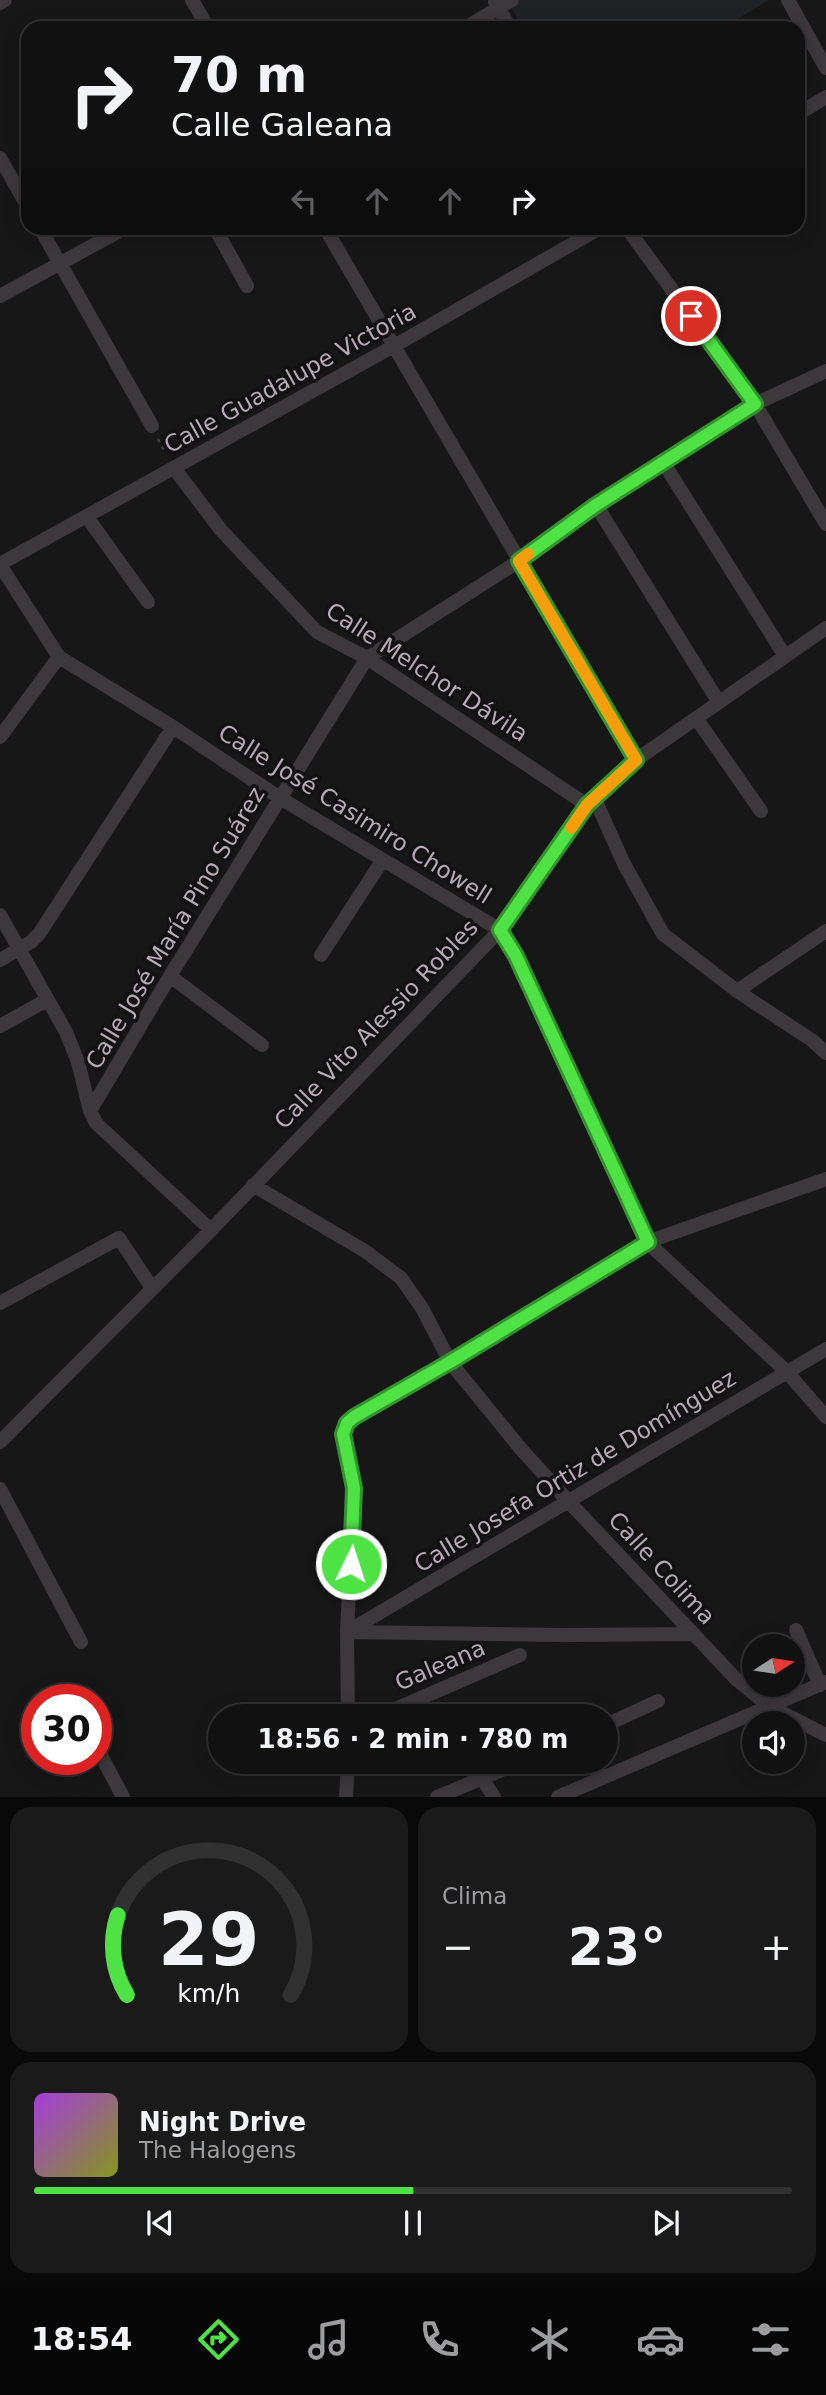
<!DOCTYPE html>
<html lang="es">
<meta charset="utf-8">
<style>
:root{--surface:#121112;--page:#1b1a1b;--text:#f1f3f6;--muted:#9c9d9f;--line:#313132;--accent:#4ee245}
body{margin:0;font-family:"DejaVu Sans",sans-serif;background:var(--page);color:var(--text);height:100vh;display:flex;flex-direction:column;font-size:26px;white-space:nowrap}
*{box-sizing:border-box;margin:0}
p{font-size:23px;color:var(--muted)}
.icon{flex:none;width:38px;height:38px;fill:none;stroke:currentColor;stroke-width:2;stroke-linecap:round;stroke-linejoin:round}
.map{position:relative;height:1797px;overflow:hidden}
.details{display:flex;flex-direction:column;gap:10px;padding:10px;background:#0a090a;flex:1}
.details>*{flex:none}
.banner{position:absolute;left:21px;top:21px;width:784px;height:214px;border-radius:21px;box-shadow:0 4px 18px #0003,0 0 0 2px var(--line);background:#121112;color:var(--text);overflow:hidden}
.needle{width:46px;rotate:78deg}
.fabs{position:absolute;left:742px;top:1634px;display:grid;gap:14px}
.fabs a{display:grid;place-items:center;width:63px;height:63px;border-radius:50%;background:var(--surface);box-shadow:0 4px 18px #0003,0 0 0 2px var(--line);font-size:35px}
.speed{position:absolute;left:21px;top:1684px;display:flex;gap:14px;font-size:35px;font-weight:700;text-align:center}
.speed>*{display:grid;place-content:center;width:91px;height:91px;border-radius:50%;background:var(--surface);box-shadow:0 4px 18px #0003,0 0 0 2px var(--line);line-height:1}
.speed .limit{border:10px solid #d22;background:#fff;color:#111}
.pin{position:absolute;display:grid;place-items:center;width:60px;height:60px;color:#fff;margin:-30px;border:4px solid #fff;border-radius:50%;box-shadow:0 2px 7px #0007}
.me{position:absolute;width:77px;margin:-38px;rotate:4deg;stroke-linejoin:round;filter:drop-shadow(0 0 5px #0008)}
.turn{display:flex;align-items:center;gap:24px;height:147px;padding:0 35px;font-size:32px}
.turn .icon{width:91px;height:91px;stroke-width:2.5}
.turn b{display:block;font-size:49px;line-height:60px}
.lanes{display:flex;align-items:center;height:66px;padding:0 35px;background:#0003;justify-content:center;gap:35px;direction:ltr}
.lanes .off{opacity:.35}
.big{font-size:52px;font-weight:700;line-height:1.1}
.details .card{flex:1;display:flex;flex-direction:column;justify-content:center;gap:10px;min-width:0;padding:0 24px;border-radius:21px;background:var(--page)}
.details .dial{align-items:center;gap:0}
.dial svg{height:182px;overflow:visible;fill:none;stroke:var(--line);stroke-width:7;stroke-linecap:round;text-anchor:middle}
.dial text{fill:var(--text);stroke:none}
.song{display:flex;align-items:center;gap:21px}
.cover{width:84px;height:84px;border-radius:10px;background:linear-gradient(135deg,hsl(280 70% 55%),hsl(70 70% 35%))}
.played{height:7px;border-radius:4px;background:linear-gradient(90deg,var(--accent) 50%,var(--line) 50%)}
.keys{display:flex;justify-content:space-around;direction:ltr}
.heat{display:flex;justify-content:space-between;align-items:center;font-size:38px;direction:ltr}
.details .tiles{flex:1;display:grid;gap:10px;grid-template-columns:1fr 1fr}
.card:last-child{grid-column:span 2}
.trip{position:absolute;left:208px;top:1704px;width:410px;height:70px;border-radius:35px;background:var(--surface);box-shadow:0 4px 18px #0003,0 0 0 2px var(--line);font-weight:700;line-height:70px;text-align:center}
.tabs{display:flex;height:112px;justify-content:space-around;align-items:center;background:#070707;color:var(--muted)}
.tabs .icon{width:49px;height:49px}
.tabs .current{color:var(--accent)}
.tabs b{font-size:32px;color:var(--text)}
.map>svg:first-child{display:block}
.green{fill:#202326}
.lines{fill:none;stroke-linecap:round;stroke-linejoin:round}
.path{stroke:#443e44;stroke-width:2.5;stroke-dasharray:3.5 5;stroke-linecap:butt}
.minor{stroke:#3d383c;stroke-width:14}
.route-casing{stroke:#33932d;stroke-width:18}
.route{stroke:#4ee245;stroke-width:12}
.slow{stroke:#f59e0b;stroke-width:12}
.labels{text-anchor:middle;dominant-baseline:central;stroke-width:7;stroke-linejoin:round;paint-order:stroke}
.street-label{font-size:23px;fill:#b7aab7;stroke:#131213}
</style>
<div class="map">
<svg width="826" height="1797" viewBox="0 0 826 1797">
<rect width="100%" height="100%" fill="#181718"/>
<path class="green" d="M 507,0 L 769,0 L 722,28 L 523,28 Z"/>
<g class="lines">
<path class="path" d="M 158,439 L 166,454"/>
<path class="minor" d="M 192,0 L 208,28
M 788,0 L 826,68
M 495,2 L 510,28
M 0,3 L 5,0
M 465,28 L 512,0
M 798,114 L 826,97
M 0,158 L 28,207
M 40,228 L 152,426
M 215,228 L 247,286
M 325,228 L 636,760
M 627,228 L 755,404 L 826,524
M 0,296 L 125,228
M 663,462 L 785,656
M 174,468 L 221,530 L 317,632 L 367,658 L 587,805
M 596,505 L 718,701
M 87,517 L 148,602
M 0,564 L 394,346 L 600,228
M 0,565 L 59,657 L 173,727 L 280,798 L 500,930 L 516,956 L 647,1242 L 787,1372 L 826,1417
M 696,718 L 761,811
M 0,737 L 59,657
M 594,797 L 624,864 L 663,934 L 737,991 L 813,1041 L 826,1053
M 0,915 L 66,1032 L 78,1062 L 90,1111 L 96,1123 L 211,1230
M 321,955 L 382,861
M 0,960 L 31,942 L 39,934 L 173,727
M 170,976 L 262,1045
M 737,991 L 826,931
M 0,1026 L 47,1000
M 90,1111 L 170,976 L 367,658 L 519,561 L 596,505 L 755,404 L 826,371
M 253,1185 L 365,1251 L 401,1278 L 422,1308 L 450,1362 L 521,1449 L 569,1502 L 735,1678 L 769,1706 L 826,1735
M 0,1303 L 119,1238 L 152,1288
M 0,1442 L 211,1230 L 500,930 L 587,805 L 636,760 L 826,628
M 0,1489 L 81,1642
M 796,1630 L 820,1685
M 347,1632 L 826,1349
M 347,1632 L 564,1635 L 692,1634
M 348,1717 L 347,1632 L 354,1488 L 343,1434 L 347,1423 L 353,1417 L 450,1362 L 647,1242 L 826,1179
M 377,1717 L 520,1655
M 606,1725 L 658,1701
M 96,1746 L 123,1797
M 483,1780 L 494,1797
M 346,1797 L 348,1762
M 437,1797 L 521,1762
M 558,1797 L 826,1682"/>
</g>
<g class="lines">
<defs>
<path id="route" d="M 351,1564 L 354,1488 L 343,1434 L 347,1423 L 354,1417 L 450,1362 L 648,1242 L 516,956 L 500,930 L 587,805 L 636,760 L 519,561 L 596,505 L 755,404 L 691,316"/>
</defs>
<use href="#route" class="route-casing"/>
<use href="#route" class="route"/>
<path class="slow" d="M 528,554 L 519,561 L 636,760 L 587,805 L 571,828"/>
</g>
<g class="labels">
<g class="street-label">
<text transform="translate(290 378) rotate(-29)">Calle Guadalupe Victoria</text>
<text transform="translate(427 672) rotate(33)">Calle Melchor Dávila</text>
<text transform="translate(355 814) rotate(32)">Calle José Casimiro Chowell</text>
<text transform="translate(175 928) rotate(-59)">Calle José María Pino Suárez</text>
<text transform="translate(376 1024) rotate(-46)">Calle Vito Alessio Robles</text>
<text transform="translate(575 1471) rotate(-31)">Calle Josefa Ortiz de Domínguez</text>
<text transform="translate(662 1568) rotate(47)">Calle Colima</text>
<text transform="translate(440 1665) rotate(-23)">Galeana</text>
</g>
</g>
</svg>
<div class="fabs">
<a><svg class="needle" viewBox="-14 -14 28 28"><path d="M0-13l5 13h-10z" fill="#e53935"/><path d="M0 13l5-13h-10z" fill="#9c9d9f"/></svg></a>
<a><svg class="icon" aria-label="sound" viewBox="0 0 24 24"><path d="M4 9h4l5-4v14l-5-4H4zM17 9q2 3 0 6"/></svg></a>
</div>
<div class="speed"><div class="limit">30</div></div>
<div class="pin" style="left:691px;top:316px;background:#d93025"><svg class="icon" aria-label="arrive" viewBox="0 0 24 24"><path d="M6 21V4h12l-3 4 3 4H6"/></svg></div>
<svg class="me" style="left:351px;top:1564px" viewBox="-20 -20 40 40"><circle r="17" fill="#4ee245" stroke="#fff" stroke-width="3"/><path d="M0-11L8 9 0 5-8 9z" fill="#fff"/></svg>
<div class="trip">18:56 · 2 min · 780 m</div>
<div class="banner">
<div class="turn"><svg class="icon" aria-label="right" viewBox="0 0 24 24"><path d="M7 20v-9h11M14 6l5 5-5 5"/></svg><div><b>70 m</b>Calle Galeana</div></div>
<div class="lanes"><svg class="icon off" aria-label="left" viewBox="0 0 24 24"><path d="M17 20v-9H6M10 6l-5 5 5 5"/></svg><svg class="icon off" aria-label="ahead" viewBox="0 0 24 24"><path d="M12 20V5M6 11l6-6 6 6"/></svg><svg class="icon off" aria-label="ahead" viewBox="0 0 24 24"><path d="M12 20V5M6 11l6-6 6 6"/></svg><svg class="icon" aria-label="right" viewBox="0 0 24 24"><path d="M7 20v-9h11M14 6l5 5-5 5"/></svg></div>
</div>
</div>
<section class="details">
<div class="tiles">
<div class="card dial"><svg viewBox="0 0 100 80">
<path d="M14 69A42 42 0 1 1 86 69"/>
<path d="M14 69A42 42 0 0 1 10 34" stroke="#4ee245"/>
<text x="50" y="56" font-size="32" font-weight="700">29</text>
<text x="50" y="72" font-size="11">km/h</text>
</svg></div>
<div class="card"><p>Clima</p>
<div class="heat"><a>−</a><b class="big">23°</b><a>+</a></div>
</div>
<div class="card">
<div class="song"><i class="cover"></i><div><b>Night Drive</b><p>The Halogens</p></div></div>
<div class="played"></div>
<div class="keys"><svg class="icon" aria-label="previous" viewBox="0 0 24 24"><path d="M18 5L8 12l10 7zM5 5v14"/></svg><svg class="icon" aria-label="pause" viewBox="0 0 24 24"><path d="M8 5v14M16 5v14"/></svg><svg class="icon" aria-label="next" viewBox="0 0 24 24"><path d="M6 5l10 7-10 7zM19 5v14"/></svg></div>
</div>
</div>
</section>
<nav class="tabs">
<b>18:54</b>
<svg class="icon current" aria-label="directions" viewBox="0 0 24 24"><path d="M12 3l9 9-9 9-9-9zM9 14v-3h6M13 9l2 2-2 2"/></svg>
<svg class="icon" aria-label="music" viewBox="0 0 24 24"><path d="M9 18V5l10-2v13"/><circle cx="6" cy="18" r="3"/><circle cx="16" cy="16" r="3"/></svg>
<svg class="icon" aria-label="phone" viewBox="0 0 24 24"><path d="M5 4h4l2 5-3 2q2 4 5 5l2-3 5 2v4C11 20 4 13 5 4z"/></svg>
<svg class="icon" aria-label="climate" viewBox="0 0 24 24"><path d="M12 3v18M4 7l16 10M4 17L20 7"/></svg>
<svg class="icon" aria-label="car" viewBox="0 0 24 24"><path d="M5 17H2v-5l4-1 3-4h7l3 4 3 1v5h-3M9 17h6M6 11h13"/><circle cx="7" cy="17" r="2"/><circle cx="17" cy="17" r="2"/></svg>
<svg class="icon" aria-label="filters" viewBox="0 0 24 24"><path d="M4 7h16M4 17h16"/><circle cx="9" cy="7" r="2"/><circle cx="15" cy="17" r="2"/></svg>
</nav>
